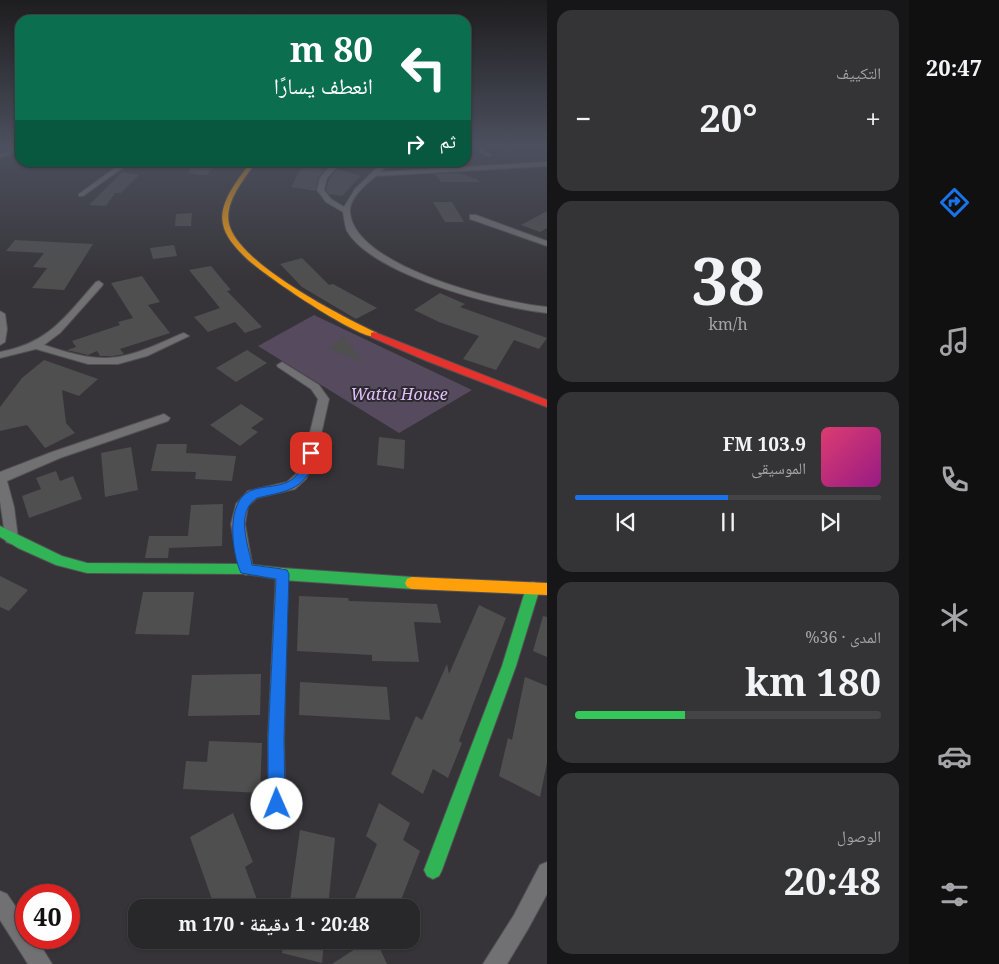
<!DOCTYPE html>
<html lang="ar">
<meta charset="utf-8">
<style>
:root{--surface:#28272a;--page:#343336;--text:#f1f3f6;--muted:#a5a5a8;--line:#444447;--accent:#1a73e8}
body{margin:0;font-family:"Noto Serif","Noto Naskh Arabic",serif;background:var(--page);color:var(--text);direction:rtl;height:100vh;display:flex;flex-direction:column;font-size:19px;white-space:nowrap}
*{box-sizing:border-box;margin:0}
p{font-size:16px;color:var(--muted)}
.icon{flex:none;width:28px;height:28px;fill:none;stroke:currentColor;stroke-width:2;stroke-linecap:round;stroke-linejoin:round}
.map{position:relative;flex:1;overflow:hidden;direction:ltr}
.details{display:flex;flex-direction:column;gap:10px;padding:10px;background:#161517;width:362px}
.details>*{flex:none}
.banner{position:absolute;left:15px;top:15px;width:456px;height:152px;border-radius:15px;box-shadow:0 1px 4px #0004,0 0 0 1px var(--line);direction:rtl;background:#0b6e4f;color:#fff;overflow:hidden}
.speed{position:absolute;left:15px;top:884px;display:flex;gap:10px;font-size:25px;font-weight:700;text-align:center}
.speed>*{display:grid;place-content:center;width:65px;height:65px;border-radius:50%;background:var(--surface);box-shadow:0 1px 4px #0004,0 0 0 1px var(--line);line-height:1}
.speed .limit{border:8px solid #d22;background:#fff;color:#111}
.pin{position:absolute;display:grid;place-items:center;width:42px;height:42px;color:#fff;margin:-21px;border-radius:10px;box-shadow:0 2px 8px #0006}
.me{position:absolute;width:55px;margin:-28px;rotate:359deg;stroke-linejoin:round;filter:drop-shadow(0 0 4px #0008)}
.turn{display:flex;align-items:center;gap:18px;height:105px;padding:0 15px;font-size:22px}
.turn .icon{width:65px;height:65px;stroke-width:2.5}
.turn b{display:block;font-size:35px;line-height:42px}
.then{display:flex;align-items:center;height:48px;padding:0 15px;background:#0003;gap:10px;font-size:19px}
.big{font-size:38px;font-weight:700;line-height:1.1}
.details .tile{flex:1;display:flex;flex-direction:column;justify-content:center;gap:8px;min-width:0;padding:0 18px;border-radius:15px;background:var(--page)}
.details .dial{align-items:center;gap:0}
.dial b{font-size:65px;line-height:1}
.song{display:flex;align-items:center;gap:15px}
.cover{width:60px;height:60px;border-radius:8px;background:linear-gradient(135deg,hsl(340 70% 55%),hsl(310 70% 35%))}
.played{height:5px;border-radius:2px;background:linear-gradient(90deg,var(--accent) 50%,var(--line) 50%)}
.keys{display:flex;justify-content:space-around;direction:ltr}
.heat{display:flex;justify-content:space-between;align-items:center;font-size:28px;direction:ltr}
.charge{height:8px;border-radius:4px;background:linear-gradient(90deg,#34c759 36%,var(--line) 0)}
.trip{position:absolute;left:128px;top:899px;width:292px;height:50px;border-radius:15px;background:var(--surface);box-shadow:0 1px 4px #0004,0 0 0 1px var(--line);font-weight:700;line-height:50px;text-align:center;direction:rtl}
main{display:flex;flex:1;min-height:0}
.tab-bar{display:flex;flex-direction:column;width:90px;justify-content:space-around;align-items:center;background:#101011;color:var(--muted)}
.tab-bar .icon{width:35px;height:35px}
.tab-bar .on{color:var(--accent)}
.tab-bar b{font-size:22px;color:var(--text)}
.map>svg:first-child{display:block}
.green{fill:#554a5e}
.building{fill:#4f4f4f}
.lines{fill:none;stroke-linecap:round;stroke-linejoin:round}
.lane-casing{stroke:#525054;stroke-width:2}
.street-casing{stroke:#525054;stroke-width:2}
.fast-casing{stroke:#525054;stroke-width:2}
.slow-casing{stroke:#525054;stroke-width:2}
.jam-casing{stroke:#525054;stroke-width:2}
.lane{fill:#717072;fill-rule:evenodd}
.street{fill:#717072;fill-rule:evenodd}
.fast{fill:#30b455;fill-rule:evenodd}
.slow{fill:#ff9f0a;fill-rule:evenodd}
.jam{fill:#e5322d;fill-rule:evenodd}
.route{fill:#1a73e8;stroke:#114b97}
.labels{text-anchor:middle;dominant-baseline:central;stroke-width:4;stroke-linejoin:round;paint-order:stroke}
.park-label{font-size:16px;font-style:italic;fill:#e2c1fb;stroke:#2c292f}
</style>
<main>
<nav class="tab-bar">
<b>20:47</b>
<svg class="icon on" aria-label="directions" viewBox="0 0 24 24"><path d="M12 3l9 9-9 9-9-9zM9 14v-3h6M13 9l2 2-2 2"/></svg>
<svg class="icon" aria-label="music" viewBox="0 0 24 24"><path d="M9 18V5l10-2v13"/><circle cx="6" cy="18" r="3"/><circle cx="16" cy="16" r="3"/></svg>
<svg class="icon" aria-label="phone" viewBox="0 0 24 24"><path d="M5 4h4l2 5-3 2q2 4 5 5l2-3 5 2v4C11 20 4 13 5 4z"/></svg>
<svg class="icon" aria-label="climate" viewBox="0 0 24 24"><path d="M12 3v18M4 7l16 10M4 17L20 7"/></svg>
<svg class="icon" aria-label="car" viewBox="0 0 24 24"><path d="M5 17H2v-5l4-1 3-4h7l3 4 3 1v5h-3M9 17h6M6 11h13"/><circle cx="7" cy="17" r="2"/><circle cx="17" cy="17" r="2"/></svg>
<svg class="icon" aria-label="filters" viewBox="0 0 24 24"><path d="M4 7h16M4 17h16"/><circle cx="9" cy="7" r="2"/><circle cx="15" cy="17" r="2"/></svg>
</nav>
<section class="details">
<div class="tile"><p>التكييف</p>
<div class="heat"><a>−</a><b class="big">20°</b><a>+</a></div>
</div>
<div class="tile dial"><b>38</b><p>km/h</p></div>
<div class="tile">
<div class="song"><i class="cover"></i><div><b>103.9 FM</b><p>الموسيقى</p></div></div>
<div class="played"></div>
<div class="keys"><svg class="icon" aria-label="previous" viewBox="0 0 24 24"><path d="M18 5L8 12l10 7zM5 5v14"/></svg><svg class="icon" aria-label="pause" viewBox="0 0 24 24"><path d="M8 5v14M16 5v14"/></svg><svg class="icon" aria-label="next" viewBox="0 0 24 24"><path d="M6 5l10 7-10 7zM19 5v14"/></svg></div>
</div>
<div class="tile"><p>المدى · 36%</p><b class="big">180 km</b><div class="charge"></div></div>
<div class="tile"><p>الوصول</p><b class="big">20:48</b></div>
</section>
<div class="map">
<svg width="547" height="964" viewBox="0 0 547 964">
<rect width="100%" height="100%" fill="#363438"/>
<path class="green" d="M 314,315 L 472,390 L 399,433 L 258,346 Z"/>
<path class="building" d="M 190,162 L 218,162 L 207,175 L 201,175 L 189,173 Z
M 305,166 L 325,170 L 318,178 L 316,191 L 291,187 L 299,172 Z
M 337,169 L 361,176 L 342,196 L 329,194 L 326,190 L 329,179 Z
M 122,172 L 139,175 L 121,193 L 115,193 L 106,206 L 89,205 Z
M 459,173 L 479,180 L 479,182 L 441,182 L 435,174 Z
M 433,202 L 452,202 L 464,222 L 445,222 Z
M 547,211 L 547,228 L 540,232 L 521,225 Z
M 192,213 L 191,226 L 175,226 L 176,214 Z
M 15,240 L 93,244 L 64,290 L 32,288 L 47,268 L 33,267 L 44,253 L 6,251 Z
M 174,245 L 177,256 L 153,259 L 150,248 Z
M 302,258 L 329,285 L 333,284 L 377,308 L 356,319 L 302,287 L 280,264 Z
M 211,266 L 231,290 L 227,291 L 262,327 L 245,333 L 235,322 L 208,332 L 194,317 L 220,308 L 189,270 Z
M 142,276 L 160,302 L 148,305 L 170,333 L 120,349 L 124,354 L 113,356 L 100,356 L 97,351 L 88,355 L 67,350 L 76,347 L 72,341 L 120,325 L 118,322 L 133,318 L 111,283 Z
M 440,293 L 465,304 L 460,307 L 547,338 L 539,349 L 514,340 L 496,370 L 463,359 L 479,336 L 439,322 L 414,310 Z
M 343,336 L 352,348 L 363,363 L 329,348 Z
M 247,350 L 267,363 L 236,382 L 216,368 Z
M 44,360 L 98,379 L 79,396 L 62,390 L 66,423 L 75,433 L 45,448 L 27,425 L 0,431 L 0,407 L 22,378 Z
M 241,404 L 264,419 L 251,428 L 258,432 L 240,446 L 210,425 Z
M 379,437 L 405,440 L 404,469 L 377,465 Z
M 157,444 L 187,444 L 186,453 L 236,456 L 232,481 L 195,479 L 196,472 L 151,471 Z
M 131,447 L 138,490 L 105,497 L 101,453 Z
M 56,471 L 60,481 L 73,476 L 82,499 L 29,518 L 22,496 L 41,489 L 36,478 Z
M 223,504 L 222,546 L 169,548 L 168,558 L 145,558 L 149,536 L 188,536 L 191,505 Z
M 0,576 L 28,590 L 9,611 L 0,607 Z
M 143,592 L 194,592 L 189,635 L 135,634 Z
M 299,596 L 348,598 L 349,601 L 437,604 L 441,623 L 414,622 L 419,662 L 372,661 L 372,655 L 297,651 Z
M 479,605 L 506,618 L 459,741 L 462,743 L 448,778 L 433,769 L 423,794 L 391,774 L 416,716 L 422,720 L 447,664 L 449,674 Z
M 543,616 L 547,617 L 547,657 L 533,651 Z
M 261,674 L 260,715 L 188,716 L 192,675 Z
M 525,677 L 547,686 L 547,763 L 540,797 L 499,776 L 508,738 L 512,740 Z
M 300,682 L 387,687 L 390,720 L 299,715 Z
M 209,741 L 262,743 L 260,793 L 183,789 L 186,761 L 207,762 Z
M 379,803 L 410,823 L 403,840 L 420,851 L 398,908 L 369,908 L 355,898 L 377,844 L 366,836 Z
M 233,813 L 253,862 L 245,867 L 260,908 L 215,908 L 190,837 Z
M 300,830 L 335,838 L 328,908 L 289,908 Z
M 284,940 L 324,940 L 322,963 L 282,953 Z
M 369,940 L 376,940 L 387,964 L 332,964 Z"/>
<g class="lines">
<defs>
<path id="lane" d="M 482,146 L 484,146 L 486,147 L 483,151 L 490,154 L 490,156 L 488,156 L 480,152 L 482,147 Z"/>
<path id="street" d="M 20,146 L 20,150 L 0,158 L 0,154 Z
M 123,162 L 131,162 L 83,196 L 79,196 L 79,194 Z
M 334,162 L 341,162 L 327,178 L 324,190 L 331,199 L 344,207 L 355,189 L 383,162 L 390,162 L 380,172 L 547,162 L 547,166 L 376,176 C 366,184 349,198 350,212 C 354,267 502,303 547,307 L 547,313 C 498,308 373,275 347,231 C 345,226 344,218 343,212 L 326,202 L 317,190 L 320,178 Z
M 470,215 L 476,215 L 547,241 L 547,246 L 470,219 Z
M 99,281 L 103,284 L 102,286 L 60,333 L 44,345 C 107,366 121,361 181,334 L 184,333 L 189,336 L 147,356 L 118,364 L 88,364 L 36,349 L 0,358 L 0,352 C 49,343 65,317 96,282 Z
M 0,311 L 5,314 L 7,329 L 5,342 L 0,345 Z
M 282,362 L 319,385 L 329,399 L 317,453 L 306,479 L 295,489 L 257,498 L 248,506 L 245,524 L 253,569 L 251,573 L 246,575 L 241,573 L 239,569 L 231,524 L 236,504 L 248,491 L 287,482 L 297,473 L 305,453 L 318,399 L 311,389 L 278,367 L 277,365 Z
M 164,414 L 170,418 L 168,421 L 60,458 L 7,481 L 14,507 L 18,538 L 16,542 L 11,544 L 6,542 L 0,501 L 0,472 L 52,452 Z
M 547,862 L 547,894 L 528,929 L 507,964 L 483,964 L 514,915 L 540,865 Z
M 0,891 L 7,894 L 26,922 L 26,938 L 36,938 L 52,964 L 28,964 L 0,920 Z"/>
<path id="fast" d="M 0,526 L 62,556 L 87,563 L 246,564 L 282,568 L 412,577 L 417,579 L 419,583 L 417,587 L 412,589 L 282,580 L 246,574 L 87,573 L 56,565 L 18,548 L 0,537 Z
M 533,582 L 538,584 L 540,588 L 516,666 L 442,870 L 439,876 L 433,879 L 427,876 L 424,870 L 502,666 L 526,588 L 528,584 Z"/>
<path id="slow" d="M 251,162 L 256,162 C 245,178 224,202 229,224 C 239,264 341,316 377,333 L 377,337 C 359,340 259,272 244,256 C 235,247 225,236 223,224 C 218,203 239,178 251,162 Z
M 282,568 L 287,570 L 288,574 L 284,738 L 285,804 L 283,810 L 277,812 L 271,810 L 269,804 L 268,738 L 276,574 L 277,570 Z
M 412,577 L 547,583 L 547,595 L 412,589 L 407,587 L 405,583 L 407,579 Z"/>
<path id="jam" d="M 374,332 L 547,400 L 547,407 L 427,361 L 371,337 L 371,333 Z"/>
</defs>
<use href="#lane" class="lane-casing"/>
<use href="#street" class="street-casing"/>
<use href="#fast" class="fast-casing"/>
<use href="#slow" class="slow-casing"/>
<use href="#jam" class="jam-casing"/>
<use href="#lane" class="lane"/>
<use href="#street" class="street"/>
<use href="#fast" class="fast"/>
<use href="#slow" class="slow"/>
<use href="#jam" class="jam"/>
</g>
<linearGradient id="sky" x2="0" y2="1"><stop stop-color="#1e1d1f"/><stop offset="0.52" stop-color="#4c505e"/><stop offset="1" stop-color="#4c505e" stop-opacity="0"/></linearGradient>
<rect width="547" height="281" fill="url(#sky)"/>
<path class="route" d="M 311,449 L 317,453 C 306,490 291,490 257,498 C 235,512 248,544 252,565 L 282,569 L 287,570 L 289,574 L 284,738 L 285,804 L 283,810 L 277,812 L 271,810 L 268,804 L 268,738 L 276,579 L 241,573 C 232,554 225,502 250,491 C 263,485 283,488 294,478 C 302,470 303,460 308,450 Z"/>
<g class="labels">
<g class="park-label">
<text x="399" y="394">Watta House</text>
</g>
</g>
</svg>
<div class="speed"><div class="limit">40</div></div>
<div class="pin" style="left:311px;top:453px;background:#d93025"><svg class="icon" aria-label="arrive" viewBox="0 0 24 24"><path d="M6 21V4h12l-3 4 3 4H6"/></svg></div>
<svg class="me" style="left:277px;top:804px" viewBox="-20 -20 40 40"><circle r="19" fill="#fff"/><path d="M0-13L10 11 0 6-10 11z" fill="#1a73e8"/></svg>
<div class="trip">20:48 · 1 دقيقة · 170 m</div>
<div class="banner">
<div class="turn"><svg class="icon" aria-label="left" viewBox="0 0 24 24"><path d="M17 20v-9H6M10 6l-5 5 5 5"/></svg><div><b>80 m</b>انعطف يسارًا</div></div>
<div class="then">ثم<svg class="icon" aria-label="right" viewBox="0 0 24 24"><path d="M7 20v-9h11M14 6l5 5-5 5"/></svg></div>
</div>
</div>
</main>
